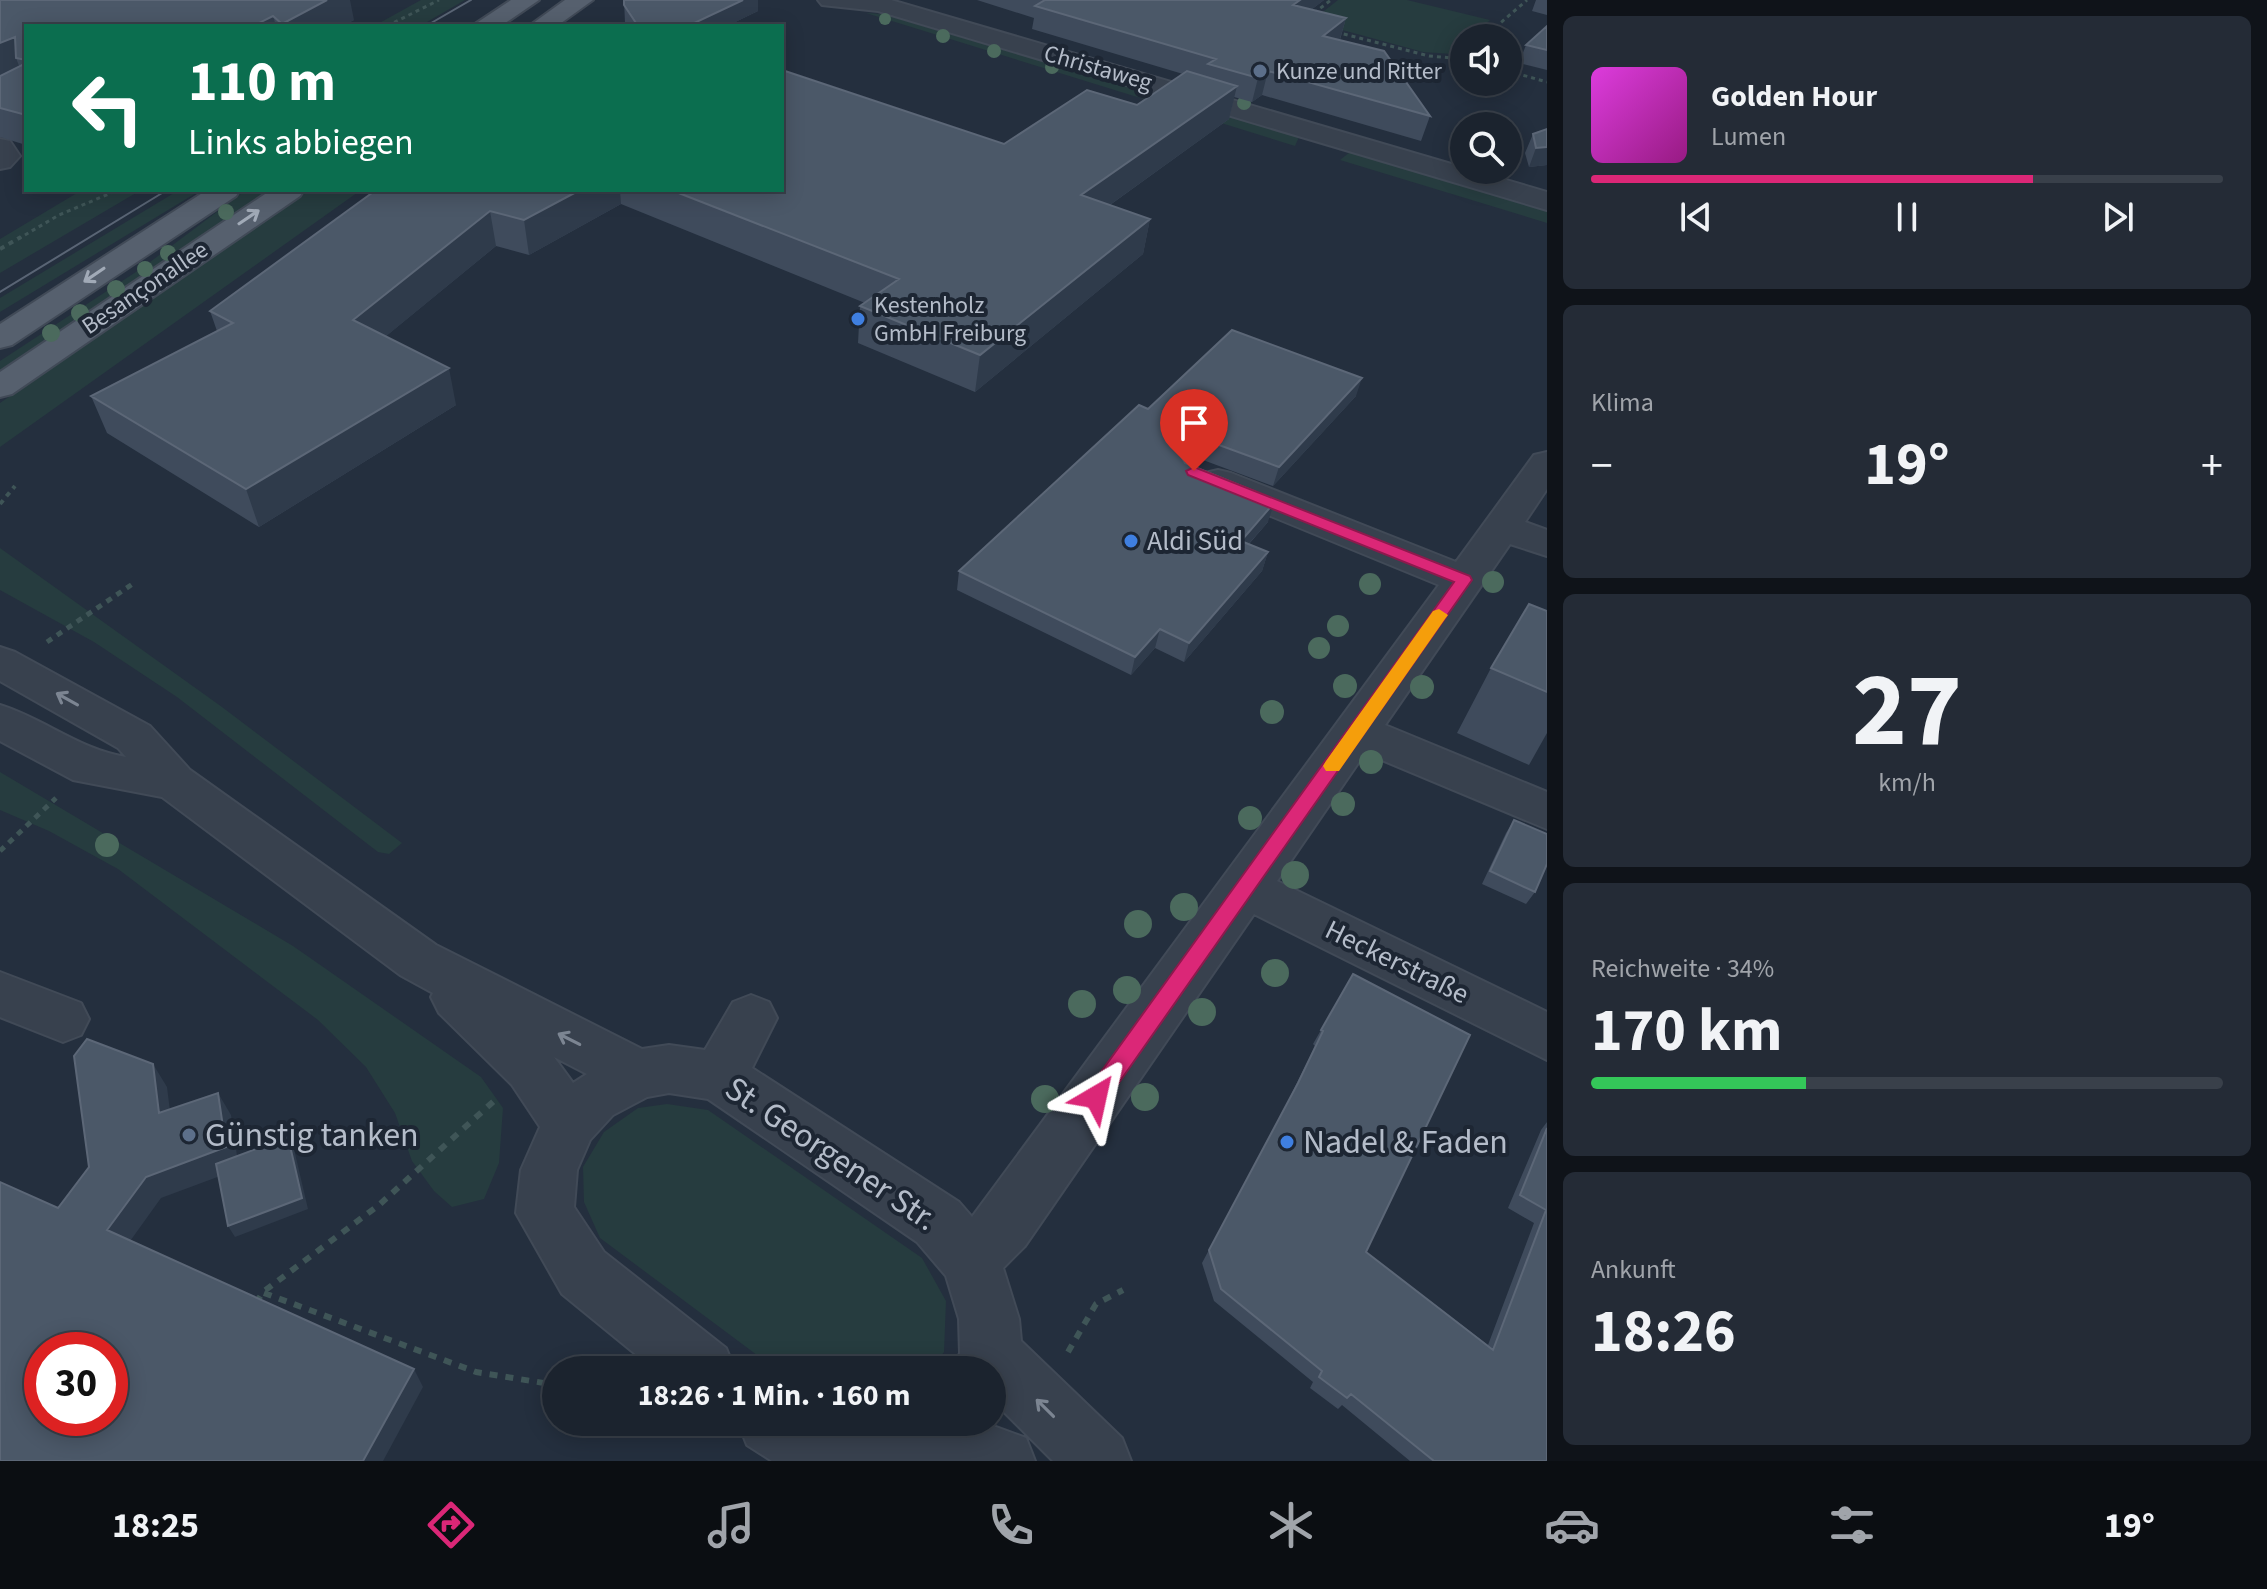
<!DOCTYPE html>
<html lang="de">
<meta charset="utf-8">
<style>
:root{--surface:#1b232e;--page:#242b36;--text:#f1f3f6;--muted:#a0a4aa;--line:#39404a;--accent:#db2777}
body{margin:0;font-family:"Source Sans 3",sans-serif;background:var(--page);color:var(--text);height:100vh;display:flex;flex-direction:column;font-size:30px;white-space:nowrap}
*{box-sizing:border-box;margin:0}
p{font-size:26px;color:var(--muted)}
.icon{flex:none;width:44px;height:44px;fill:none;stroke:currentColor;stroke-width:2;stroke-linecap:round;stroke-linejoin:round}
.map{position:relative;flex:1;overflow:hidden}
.drawer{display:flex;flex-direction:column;gap:16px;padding:16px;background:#0f1319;width:720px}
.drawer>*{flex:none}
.top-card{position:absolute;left:24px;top:24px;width:760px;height:168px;border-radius:0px;box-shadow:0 4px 20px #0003,0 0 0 2px var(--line);background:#0b6e4f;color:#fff;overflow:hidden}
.buttons{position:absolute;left:1450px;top:24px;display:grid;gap:16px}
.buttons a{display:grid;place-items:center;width:72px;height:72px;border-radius:50%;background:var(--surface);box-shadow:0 4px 20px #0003,0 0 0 2px var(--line);font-size:40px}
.speed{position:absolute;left:24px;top:1332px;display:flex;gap:16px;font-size:40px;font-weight:700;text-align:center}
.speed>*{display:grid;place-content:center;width:104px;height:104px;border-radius:50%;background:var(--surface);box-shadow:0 4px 20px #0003,0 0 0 2px var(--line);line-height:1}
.speed .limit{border:12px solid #d22;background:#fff;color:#111}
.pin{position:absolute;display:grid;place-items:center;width:68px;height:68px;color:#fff;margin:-82px -34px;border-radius:50% 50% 50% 0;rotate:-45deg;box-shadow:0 0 8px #0007}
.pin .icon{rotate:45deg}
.me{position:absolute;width:88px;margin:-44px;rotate:36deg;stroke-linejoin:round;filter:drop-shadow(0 0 6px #0008)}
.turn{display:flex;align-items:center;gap:28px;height:168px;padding:0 32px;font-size:36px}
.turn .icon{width:104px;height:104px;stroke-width:2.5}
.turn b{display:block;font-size:56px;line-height:68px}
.big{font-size:60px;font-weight:700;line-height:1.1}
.drawer .widget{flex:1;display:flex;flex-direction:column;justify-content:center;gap:12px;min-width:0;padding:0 28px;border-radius:12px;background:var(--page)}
.drawer .dial{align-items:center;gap:0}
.dial b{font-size:104px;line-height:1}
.song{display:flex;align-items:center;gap:24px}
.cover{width:96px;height:96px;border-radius:12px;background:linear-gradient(135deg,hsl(300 70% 55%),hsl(310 70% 35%))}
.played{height:8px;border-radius:4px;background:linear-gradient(90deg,var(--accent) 70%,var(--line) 70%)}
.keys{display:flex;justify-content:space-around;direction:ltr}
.heat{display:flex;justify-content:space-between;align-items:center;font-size:44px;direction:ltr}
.charge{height:12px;border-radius:6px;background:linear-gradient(90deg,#34c759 34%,var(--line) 0)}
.trip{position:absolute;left:542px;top:1356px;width:464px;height:80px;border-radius:40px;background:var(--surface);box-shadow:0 4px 20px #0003,0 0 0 2px var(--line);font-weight:700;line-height:80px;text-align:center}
.tab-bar{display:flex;height:128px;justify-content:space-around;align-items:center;background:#0b0e12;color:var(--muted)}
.tab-bar .icon{width:56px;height:56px}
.tab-bar .on{color:var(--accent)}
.tab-bar b{font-size:36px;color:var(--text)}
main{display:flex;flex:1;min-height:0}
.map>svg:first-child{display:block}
.green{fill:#263c3f}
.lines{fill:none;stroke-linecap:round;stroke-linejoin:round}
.minor-casing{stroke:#414a57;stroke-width:4}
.major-casing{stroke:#414a57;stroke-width:4}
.path-far3{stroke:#3f5557;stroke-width:3;stroke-dasharray:4 4;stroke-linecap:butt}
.path-far2{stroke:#3f5557;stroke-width:4;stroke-dasharray:5 5;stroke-linecap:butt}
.path-far1{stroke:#3f5557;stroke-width:5;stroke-dasharray:6 6;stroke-linecap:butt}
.path{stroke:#3f5557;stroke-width:6;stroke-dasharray:8 8;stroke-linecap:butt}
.minor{fill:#38414e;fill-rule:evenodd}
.major{fill:#56606e;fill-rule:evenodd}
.tram{stroke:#5a6575;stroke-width:2}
.tree{fill:#4b6a5d}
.wall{fill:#3f4b5c}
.shaded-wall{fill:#2f3b4b}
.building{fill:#4b5868;stroke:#5c6777;stroke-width:2;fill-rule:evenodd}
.oneway{stroke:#a1aab7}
.oneway2{stroke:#7c8592}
.route{fill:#db2777;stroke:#8e194d;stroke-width:2}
.slow{fill:#f59e0b}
.service-dot{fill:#5c6f8a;stroke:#1d2633;stroke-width:3}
.shop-dot{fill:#3f7fe0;stroke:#1d2633;stroke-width:3}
.labels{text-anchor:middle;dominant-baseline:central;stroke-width:8;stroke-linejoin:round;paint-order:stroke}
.far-street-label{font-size:24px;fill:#b4bcc9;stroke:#1d2633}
.far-poi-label{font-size:24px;fill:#b4bcc9;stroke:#1d2633;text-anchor:start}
.poi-label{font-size:28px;fill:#b4bcc9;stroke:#1d2633;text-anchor:start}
.street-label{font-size:28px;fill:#b4bcc9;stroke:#1d2633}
.near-poi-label{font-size:34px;fill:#b4bcc9;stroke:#1d2633;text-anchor:start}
.near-street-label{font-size:34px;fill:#b4bcc9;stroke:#1d2633}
</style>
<main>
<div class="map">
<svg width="1547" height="1461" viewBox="0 0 1547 1461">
<rect width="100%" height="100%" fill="#242f3e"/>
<path class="green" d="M 421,0 L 465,0 L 420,26 L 374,26 Z
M 1338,0 L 1407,0 L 1490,20 L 1471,38 L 1464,38 L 1464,44 L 1453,54 L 1423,52 L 1324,25 L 1319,15 Z
M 866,13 L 882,14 L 1299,137 L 1295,146 Z
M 1350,152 L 1547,211 L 1547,223 L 1340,160 Z
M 82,190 L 141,190 L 0,273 L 0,239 Z
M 179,190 L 201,190 L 0,312 L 0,298 Z
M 246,190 L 272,190 L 0,373 L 0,361 L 142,268 Z
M 310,190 L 361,190 L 0,447 L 0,403 Z
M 0,548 L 222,707 L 402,843 L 389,854 L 378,852 L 177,697 L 94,642 L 0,590 Z
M 0,772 L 293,946 L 481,1077 L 503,1108 L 499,1163 L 484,1199 L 452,1207 L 434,1191 L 412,1161 L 395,1113 L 366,1067 L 318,1020 L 118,869 L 49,831 L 0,810 Z
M 667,1104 L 708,1110 L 922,1258 L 946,1301 L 944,1352 L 929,1370 L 777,1370 L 600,1238 L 584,1202 L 583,1167 L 604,1132 L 638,1108 Z"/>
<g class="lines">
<defs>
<path id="minor" d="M 818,0 L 891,0 L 1547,192 L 1547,210 L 878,11 L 822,5 Z
M 0,139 L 10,141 L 20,156 L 10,167 L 0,169 Z
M 1547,452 L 1547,489 L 1525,522 L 1547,530 L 1547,556 L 1510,544 L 1385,725 L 1547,792 L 1547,829 L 1365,753 L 1277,881 L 1547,1012 L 1547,1060 L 1254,914 L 1025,1246 L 1003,1268 L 1019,1319 L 1021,1341 L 1122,1438 L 1131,1461 L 1053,1461 L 992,1400 L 992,1370 L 953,1370 L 960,1353 L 959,1319 L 946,1276 L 917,1242 L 708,1099 L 669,1093 L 647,1097 L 613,1115 L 590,1140 L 577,1170 L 574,1207 L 604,1252 L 726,1348 L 735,1370 L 655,1370 L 562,1294 L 516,1213 L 521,1170 L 540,1127 L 512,1085 L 439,1013 L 431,997 L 433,993 L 400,975 L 162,797 L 73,780 L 0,741 L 0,705 C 45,719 78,749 126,757 L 118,748 L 0,681 L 0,647 L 15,652 L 150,726 L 190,770 L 436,945 L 642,1049 L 669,1045 L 705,1050 L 733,1002 L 751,995 L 769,1002 L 777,1018 L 752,1068 L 959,1202 L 972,1217 L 1439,585 L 1205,489 L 1200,481 L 1205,473 L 1218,470 L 1231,473 L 1456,562 L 1534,455 ZM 554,1057 L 587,1074 L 573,1083 Z
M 0,972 L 81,1003 L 89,1019 L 81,1035 L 63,1042 L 0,1017 Z
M 738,1422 L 982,1422 L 1026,1438 L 1035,1461 L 772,1461 L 747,1445 Z"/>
<path id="major" d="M 511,0 L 539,0 L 501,26 L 472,26 Z
M 565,0 L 593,0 L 557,26 L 529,26 Z
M 207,190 L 240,190 L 236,196 L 12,345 L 0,348 L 0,324 Z
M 271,190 L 304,190 L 300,196 L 12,394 L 0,397 L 0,372 Z"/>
</defs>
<use href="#minor" class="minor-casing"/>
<use href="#major" class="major-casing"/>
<path class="path-far3" d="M 1314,13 L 1331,0
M 387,26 L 439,0
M 1336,32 L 1429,56 L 1464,59
M 1483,38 L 1527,0
M 1508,71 L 1547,82
M 18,239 L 59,215 L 118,190"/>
<path class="path-far2" d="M 0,249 L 21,237
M 0,504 L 15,486"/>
<path class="path-far1" d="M 47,642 L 134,583
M 0,851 L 56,798"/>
<path class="path" d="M 264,1293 L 476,1372 L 556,1385
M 256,1303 L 263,1292 L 379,1205 L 495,1100
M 1068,1352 L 1096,1304 L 1123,1290
M 596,1370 L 607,1360"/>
<use href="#minor" class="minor"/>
<use href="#major" class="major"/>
<path class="tram" d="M 426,26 L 471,0
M 0,292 L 167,190"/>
</g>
<g class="tree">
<circle cx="885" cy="19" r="6"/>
<circle cx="943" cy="36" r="7"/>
<circle cx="994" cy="51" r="7"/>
<circle cx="1052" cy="67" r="7"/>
<circle cx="1244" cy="103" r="7"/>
<circle cx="226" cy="212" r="8"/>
<circle cx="168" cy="253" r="8"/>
<circle cx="145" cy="269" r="8"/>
<circle cx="116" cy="289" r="9"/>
<circle cx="80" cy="313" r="9"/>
<circle cx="51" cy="333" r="9"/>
<circle cx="1493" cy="582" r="11"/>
<circle cx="1370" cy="584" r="11"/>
<circle cx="1338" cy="626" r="11"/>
<circle cx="1319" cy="648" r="11"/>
<circle cx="1345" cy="686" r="12"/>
<circle cx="1422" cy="687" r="12"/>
<circle cx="1272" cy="712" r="12"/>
<circle cx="1371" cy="762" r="12"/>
<circle cx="1343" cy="804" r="12"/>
<circle cx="1250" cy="818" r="12"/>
<circle cx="107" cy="845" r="12"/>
<circle cx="1295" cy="875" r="14"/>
<circle cx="1184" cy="907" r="14"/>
<circle cx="1138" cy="924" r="14"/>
<circle cx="1275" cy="973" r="14"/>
<circle cx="1127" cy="990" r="14"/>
<circle cx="1082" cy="1004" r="14"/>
<circle cx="1202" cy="1012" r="14"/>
<circle cx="1145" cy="1097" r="14"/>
<circle cx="1045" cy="1099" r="14"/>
</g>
<path class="wall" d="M 0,0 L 354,20 L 342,26 L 26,26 L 26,145 L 0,137 Z
M 624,0 L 758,0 L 758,11 L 727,26 L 627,26 L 625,23 Z
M 977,0 L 1324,0 L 1311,10 L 1346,18 L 1340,40 L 1430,116 L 1421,141 L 1262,95 L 1252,102 L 1234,97 L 1229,119 L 1110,205 L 1150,219 L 1143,254 L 975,392 L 858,343 L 860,306 L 865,303 L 621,204 L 529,255 L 496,246 L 386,336 L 456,405 L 259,527 L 107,433 L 91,396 L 217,331 L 210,311 L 376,190 L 782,190 L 1004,144 L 1137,105 L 1183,74 L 1032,29 L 1034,18 Z
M 1536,0 L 1547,0 L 1547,15 L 1532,11 Z
M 1547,26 L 1547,70 L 1519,63 L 1526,45 Z
M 1547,129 L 1547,165 L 1529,167 L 1525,153 L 1533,134 Z
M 1356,396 L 1273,486 L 1195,457 L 1183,460 L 1185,463 L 1256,492 L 1255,495 L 1268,522 L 1249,544 L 1268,552 L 1262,571 L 1184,662 L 1155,648 L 1131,675 L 957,590 L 959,571 L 1148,409 Z
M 1547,611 L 1547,733 L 1529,765 L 1457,733 L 1491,668 Z
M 1514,820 L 1535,892 L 1526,904 L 1482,884 L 1506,833 Z
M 1353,974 L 1366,1252 L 1488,1345 L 1534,1223 L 1508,1208 L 1541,1130 L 1547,1122 L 1547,1461 L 1410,1461 L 1342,1405 L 1338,1409 L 1310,1388 L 1313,1382 L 1214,1301 L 1202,1263 L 1290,1097 L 1315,1046 L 1313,1044 Z"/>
<path class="shaded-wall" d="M 327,0 L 350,0 L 354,20 L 342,26 L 283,26 L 282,24 Z
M 743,0 L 758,0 L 758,11 L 727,26 L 688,26 Z
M 1300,0 L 1324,0 L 1287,28 L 1293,5 Z
M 273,16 L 276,26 L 253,26 Z
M 1346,18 L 1339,42 L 1323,36 Z
M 15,37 L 16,58 L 21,71 L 0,81 L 0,43 Z
M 1268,71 L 1262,95 L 1252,102 L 1258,78 Z
M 1237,86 L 1229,119 L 1075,230 L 1081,195 Z
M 1547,147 L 1547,165 L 1529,167 L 1536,148 Z
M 580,190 L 620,190 L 621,204 L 529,255 L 524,220 Z
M 490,211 L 496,246 L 362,356 L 353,320 Z
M 1150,219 L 1143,254 L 975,392 L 980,355 Z
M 449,368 L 456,405 L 259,527 L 246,489 Z
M 1362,378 L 1356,396 L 1273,486 L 1279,467 Z
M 1200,438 L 1195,457 L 1180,460 L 1178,451 L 1185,441 Z
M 1274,503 L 1268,522 L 1235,559 L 1241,541 Z
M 1268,552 L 1262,571 L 1184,662 L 1189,643 Z
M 1160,629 L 1155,648 L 1131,675 L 1135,657 Z
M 153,1064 L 167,1087 L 173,1135 L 159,1113 Z
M 218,1093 L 231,1115 L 239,1169 L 161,1198 L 123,1251 L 107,1230 L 146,1177 Z
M 288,1137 L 294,1149 L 308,1209 L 235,1237 L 228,1226 Z
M 414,1369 L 423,1387 L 383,1461 L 363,1461 Z"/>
<path class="building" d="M 0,0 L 327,0 L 282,24 L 273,16 L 253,26 L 26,26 L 26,60 L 16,58 L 15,37 L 0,43 Z
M 624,0 L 743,0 L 688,26 L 638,26 L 624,5 Z
M 1045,0 L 1300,0 L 1293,5 L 1346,18 L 1323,36 L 1384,51 L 1430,116 L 1268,71 L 1258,78 L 1208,64 L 1216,59 L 1035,6 Z
M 1547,26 L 1547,50 L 1526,45 Z
M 26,63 L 26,115 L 0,108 L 0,76 Z
M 782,70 L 1004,144 L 1087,90 L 1137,105 L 1187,71 L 1237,86 L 1081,195 L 1150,219 L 980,355 L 860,306 L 899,279 L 671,190 L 782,190 Z
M 1547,129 L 1547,147 L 1536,148 L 1533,134 Z
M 376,190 L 580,190 L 524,220 L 490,211 L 353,320 L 449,368 L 246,489 L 91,396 L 233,323 L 210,311 Z
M 1232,330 L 1362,378 L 1279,467 L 1200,438 L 1185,441 L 1178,451 L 1185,463 L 1256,492 L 1254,495 L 1274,503 L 1241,541 L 1268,552 L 1189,643 L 1160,629 L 1135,657 L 959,571 L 1139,405 L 1148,409 Z
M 1529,604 L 1547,611 L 1547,692 L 1491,668 Z
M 1514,820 L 1547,834 L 1547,864 L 1535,892 L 1490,871 Z
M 1353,974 L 1470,1035 L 1366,1252 L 1493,1350 L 1546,1210 L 1520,1195 L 1547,1128 L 1547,1461 L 1434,1461 L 1351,1394 L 1347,1398 L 1319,1377 L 1322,1371 L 1221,1289 L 1209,1250 L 1298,1083 L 1323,1031 L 1321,1030 Z
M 87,1039 L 153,1064 L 159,1113 L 218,1093 L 226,1147 L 146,1177 L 107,1230 L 414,1369 L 363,1461 L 0,1461 L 0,1182 L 58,1208 L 89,1167 L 74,1056 ZM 42,1350 L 110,1350 L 110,1418 L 42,1418 Z
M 288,1137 L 302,1198 L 228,1226 L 216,1164 Z"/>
<defs><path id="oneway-shaft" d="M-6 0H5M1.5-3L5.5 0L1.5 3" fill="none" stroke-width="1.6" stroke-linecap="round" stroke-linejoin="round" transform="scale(2)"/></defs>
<g class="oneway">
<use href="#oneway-shaft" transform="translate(249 217) rotate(-34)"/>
<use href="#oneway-shaft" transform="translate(94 275) rotate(146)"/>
</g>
<g class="oneway2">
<use href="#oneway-shaft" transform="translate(67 699) rotate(-151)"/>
<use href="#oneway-shaft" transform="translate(569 1039) rotate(-153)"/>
<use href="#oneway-shaft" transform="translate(1045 1408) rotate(-135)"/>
</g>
<path class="route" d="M 1194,467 L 1470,576 L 1472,580 L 1104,1104 L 1096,1107 L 1088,1104 L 1085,1097 L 1088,1090 L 1454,582 L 1188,475 L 1186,471 Z"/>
<path class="slow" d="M 1439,609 L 1448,615 L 1445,619 L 1339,771 L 1326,771 L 1323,766 L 1326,761 L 1433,611 Z"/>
<g class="service-dot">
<circle cx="1260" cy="71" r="8"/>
<circle cx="189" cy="1135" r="8"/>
</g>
<g class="shop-dot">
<circle cx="858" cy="319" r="8"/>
<circle cx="1131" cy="541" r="8"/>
<circle cx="1287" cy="1142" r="8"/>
</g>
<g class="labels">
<g class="far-street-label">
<text transform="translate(1098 68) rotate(16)">Christaweg</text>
<text transform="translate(145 288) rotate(-34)">Besançonallee</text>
</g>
<g class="far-poi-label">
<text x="1276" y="71">Kunze und Ritter</text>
<text x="874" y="305">Kestenholz<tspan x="874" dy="28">GmbH Freiburg</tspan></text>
</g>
<g class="poi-label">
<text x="1147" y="541">Aldi Süd</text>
</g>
<g class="street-label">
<text transform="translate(1397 962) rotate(26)">Heckerstraße</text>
</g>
<g class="near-poi-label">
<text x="205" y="1135">Günstig tanken</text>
<text x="1303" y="1142">Nadel &amp; Faden</text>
</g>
<g class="near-street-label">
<text transform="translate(831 1154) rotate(34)">St. Georgener Str.</text>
</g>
</g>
</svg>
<div class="buttons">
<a><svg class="icon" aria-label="sound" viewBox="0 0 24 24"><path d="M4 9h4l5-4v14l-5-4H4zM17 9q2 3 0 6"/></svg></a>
<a><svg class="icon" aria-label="search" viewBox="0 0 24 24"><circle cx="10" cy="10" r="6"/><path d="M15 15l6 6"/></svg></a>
</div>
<div class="speed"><div class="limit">30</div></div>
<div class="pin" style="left:1194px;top:471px;background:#d93025"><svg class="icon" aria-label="arrive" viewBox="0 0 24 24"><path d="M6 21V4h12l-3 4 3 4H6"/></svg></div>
<svg class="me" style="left:1096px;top:1097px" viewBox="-20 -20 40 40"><path d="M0-17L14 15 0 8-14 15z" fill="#db2777" stroke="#fff" stroke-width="4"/></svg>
<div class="trip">18:26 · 1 Min. · 160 m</div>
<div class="top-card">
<div class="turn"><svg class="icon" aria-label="left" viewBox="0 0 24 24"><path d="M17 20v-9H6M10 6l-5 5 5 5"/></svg><div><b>110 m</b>Links abbiegen</div></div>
</div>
</div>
<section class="drawer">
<div class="widget">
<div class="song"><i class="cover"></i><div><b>Golden Hour</b><p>Lumen</p></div></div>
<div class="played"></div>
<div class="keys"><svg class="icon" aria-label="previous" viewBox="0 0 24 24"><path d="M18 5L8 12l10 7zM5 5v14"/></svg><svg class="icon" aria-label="pause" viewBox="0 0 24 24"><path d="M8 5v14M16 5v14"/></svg><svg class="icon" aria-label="next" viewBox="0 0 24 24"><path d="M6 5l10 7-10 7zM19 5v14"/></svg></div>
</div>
<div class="widget"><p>Klima</p>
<div class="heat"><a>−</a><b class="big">19°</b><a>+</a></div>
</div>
<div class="widget dial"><b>27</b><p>km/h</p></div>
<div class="widget"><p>Reichweite · 34%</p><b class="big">170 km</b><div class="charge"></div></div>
<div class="widget"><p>Ankunft</p><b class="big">18:26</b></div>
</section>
</main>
<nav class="tab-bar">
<b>18:25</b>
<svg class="icon on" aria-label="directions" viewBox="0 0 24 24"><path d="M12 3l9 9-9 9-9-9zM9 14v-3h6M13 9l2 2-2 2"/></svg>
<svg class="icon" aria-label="music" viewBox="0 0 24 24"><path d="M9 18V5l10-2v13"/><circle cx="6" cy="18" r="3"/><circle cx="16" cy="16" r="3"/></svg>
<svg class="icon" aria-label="phone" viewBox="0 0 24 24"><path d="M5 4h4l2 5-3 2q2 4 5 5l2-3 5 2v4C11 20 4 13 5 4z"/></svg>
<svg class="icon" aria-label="climate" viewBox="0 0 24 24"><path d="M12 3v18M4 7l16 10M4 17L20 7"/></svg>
<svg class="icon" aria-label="car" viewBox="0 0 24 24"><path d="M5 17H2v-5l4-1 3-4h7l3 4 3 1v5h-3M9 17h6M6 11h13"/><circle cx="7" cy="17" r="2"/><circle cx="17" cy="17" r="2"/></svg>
<svg class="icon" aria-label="filters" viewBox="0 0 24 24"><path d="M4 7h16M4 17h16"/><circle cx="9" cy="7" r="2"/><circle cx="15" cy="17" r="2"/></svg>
<b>19°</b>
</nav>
